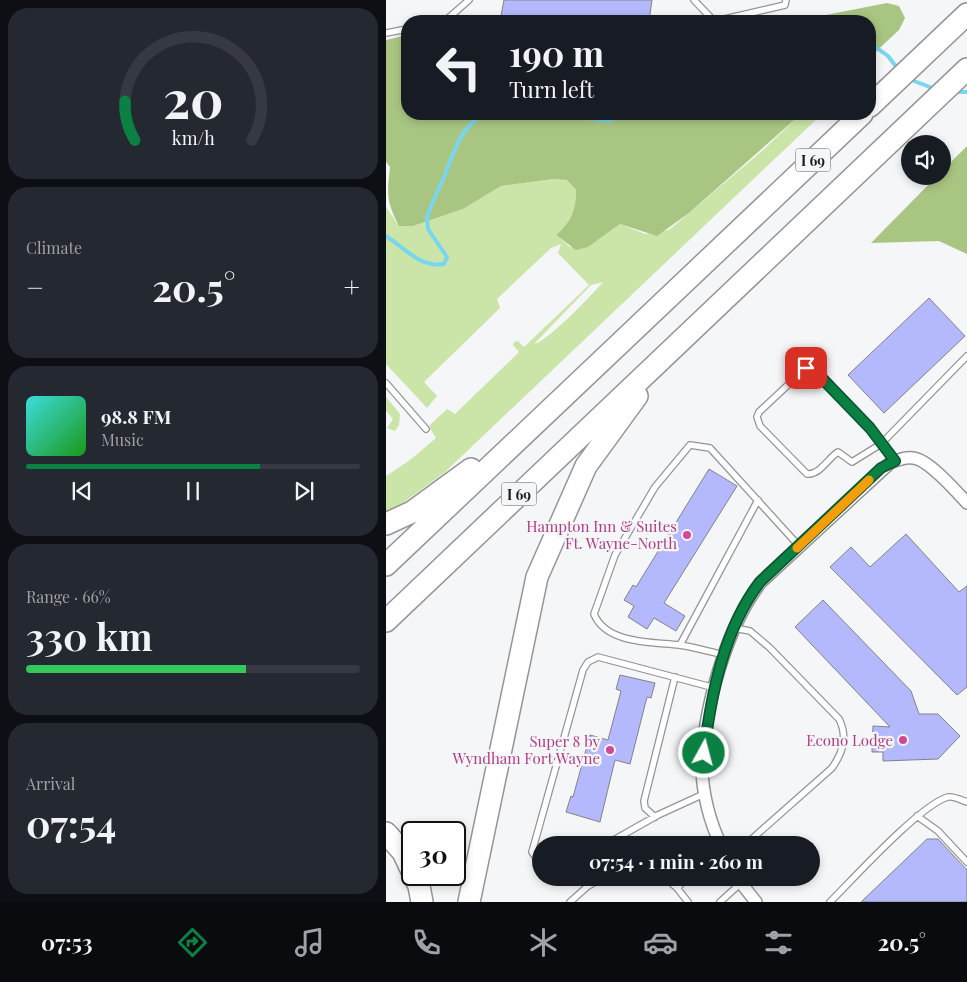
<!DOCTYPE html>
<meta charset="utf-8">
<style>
:root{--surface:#171b24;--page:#242831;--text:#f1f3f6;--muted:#9ea1a6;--line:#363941;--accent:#0b8043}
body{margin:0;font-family:"Playfair Display",serif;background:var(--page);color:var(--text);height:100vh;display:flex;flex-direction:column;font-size:19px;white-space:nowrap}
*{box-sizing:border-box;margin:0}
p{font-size:16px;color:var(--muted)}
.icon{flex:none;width:28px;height:28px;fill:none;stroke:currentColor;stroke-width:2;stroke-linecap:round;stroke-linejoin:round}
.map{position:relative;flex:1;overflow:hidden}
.details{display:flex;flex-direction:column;gap:8px;padding:8px;background:#0d0f14;width:386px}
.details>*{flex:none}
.banner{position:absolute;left:15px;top:15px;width:475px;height:105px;border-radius:20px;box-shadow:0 2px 8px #0003;background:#171b24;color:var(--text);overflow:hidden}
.controls{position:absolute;left:515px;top:135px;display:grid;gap:10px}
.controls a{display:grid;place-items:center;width:50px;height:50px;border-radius:50%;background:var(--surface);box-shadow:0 2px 8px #0003;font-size:25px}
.speed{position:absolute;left:15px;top:821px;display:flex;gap:10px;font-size:25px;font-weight:700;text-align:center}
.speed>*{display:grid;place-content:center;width:65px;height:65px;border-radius:50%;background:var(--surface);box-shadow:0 2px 8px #0003;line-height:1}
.speed .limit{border:2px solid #111;border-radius:8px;background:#fff;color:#111}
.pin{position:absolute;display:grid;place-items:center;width:42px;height:42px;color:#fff;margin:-21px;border-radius:10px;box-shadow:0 2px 8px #0006}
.me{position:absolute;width:55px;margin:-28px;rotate:7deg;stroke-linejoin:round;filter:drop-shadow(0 0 4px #0008)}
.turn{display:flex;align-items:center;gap:18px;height:105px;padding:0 25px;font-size:22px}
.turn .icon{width:65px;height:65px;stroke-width:2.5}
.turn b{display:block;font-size:35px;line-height:42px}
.big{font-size:38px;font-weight:700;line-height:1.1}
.details .tile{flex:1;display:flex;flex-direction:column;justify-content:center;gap:8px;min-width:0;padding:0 18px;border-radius:20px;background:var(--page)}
.details .dial{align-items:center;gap:0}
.dial svg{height:130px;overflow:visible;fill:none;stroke:var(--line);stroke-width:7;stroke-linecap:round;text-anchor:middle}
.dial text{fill:var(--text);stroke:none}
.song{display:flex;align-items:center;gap:15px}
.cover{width:60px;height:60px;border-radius:8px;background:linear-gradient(135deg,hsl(180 70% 55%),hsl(120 70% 35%))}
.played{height:5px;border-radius:2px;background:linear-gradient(90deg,var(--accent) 70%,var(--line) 70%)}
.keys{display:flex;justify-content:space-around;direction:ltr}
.heat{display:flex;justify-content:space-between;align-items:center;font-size:28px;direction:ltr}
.charge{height:8px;border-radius:4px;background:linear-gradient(90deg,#34c759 66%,var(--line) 0)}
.trip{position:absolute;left:146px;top:836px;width:288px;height:50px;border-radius:25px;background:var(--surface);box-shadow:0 2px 8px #0003;font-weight:700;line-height:50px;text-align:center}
.tab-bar{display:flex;height:80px;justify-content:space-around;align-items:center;background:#090b0e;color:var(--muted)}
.tab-bar .icon{width:35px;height:35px}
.tab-bar .selected{color:var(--accent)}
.tab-bar b{font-size:22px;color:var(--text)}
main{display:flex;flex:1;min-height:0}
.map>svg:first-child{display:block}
.green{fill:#cbe5a8;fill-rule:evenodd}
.forest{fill:#a9c582}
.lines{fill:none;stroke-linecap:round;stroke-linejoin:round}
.stream{stroke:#78d6ef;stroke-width:4}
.building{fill:#b4b8fc;stroke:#838385}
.lane-casing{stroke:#959597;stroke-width:8}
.street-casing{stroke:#959597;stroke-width:14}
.highway-casing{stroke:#959597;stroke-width:24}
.lane{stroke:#fff;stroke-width:5.5}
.street{stroke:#fff;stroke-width:11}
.highway{stroke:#fff;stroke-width:21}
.route-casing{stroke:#07532c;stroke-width:12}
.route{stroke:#0b8043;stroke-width:9}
.slow{stroke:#f59e0b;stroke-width:9}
.hotel-dot{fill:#d1479c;stroke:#f5f6f7;stroke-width:2}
.labels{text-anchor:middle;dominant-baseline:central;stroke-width:4.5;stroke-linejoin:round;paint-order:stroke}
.shield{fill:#f5f6f7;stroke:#5d5d5e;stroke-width:1}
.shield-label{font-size:14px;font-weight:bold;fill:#1c1c1d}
.hotel-label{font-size:15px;fill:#b23c85;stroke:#f5f6f7;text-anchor:end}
</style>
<main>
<section class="details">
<div class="tile dial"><svg viewBox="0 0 100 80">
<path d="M14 69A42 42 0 1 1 86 69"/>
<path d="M14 69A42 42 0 0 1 8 45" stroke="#0b8043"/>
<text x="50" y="56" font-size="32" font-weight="700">20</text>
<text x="50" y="72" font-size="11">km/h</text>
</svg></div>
<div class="tile"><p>Climate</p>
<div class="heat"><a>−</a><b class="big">20.5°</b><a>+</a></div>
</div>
<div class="tile">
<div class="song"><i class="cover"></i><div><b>98.8 FM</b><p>Music</p></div></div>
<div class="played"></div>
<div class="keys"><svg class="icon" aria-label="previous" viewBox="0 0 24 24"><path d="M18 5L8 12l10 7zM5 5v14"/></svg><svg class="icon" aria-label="pause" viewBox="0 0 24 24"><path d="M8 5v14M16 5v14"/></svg><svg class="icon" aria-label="next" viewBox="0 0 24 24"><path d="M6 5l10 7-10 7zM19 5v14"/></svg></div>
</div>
<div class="tile"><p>Range · 66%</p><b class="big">330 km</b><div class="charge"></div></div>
<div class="tile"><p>Arrival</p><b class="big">07:54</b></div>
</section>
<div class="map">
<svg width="581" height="902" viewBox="0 0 581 902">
<rect width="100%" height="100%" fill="#f5f6f7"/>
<path class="green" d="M 415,114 L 436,114 L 58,473 L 0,515 L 0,476 L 24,460 L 50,438 L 44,428 L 44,425 L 61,409 L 69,414 L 133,352 L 127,345 L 128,342 L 132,341 L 138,347 L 203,285 L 172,253 L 175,244 L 165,248 L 111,299 L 114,308 L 38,382 L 51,396 L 41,408 L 0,364 L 0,207 L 13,226 L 27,226 L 77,209 L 115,186 L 168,179 L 181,180 L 190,190 C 190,209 185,222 170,235 L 184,247 L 212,240 L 234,224 L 259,234 L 283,230 L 376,151 ZM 217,282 C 207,294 160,343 148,344 L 205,285 Z
M 0,397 L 14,414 L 13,425 L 9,431 L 1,428 L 7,419 L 0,411 Z"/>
<path class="forest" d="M 501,3 L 513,6 L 519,18 L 513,30 L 484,57 L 484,21 L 409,21 Z
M 21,35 L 21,114 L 415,114 L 303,213 L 271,236 L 234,224 L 202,247 L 190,250 L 170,235 C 185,222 190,210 190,190 L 181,180 L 168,179 L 115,186 L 77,209 L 27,226 L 13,226 C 0,201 1,195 4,167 L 0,162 L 0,40 Z
M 581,146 L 581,254 L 553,241 L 485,243 L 551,176 L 556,176 L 556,171 Z"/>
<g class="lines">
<path class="stream" d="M 484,43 L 502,56 L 512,69
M 523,79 L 549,89
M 568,92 L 581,92
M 178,114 L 223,121 L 233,114
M 0,236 C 19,248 34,268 58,264 L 61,257 L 42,229 L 41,217 C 46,203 52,190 58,177 C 68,153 74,125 100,114"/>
</g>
<path class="building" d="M 118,0 L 266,0 L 263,21 L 114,21 Z
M 543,298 L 579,336 L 498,413 L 462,375 Z
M 323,469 L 351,486 L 278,603 L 299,616 L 290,631 L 268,618 L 261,629 L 242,617 L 248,606 L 238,600 L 247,585 L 250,587 Z
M 520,534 L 573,592 L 581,586 L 581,687 L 571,695 L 444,567 L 465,547 L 484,567 Z
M 437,600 L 525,691 L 533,714 L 552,714 L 574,736 L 552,759 L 497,761 L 497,752 L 486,752 L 487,726 L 504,727 L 409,627 Z
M 234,675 L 269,683 L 265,698 L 261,697 L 244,764 L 229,760 L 214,822 L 180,812 L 185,796 L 187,797 L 204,735 L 222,740 L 235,691 L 230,689 Z
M 541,839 L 552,839 L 581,870 L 581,902 L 475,902 Z"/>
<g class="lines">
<defs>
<path id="lane" d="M 308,0 L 328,21
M 59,21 L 83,0
M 330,21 L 399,5 L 400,0
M 0,33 L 21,29
M 420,368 L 428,370 L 484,428 L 495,444 L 466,462 L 452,452 C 442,458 434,475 421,474 L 374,426 L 371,417 L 373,412 Z
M 0,383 L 40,429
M 509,461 L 495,444 L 581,356
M 348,628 L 364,631 L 384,648 L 453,719 C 462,737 457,752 446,768 L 359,845
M 294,645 L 372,500
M 339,655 C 324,652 308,647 293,645 C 266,642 220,644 208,614 L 229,555 L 269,487 L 304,445 L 324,448 L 413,546
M 531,816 L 552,831 L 581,862
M 269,817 L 259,808 L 258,801 L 289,677
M 219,845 L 272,815 L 320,793
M 155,865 L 146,852 L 197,670 L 202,662 L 212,657 L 329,688
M 279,878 L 291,888 L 301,878
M 291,888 L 302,902
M 184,902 L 202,886 L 216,878
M 334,902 L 355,883
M 444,902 C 467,879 535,804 562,797 C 568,796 575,800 581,802"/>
<path id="street" d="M 335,845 C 324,823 316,792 316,767 C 317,711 340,627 375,582 L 504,463 C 511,460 519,457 527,458 C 542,459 570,491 581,503
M 351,878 L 370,902"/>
<path id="highway" d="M 484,106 L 581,14
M 0,524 L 26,512 L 85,469
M 0,565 L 476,114
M 0,621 L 581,69
M 0,833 L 17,852 L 26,871
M 28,875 L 33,886 L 36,902
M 83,902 L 151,577 L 200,466 L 251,396"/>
</defs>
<use href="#lane" class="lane-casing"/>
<use href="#street" class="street-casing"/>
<use href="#highway" class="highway-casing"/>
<use href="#lane" class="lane"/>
<use href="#street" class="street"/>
<use href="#highway" class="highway"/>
</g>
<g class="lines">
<defs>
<path id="route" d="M 318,753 C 325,694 338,629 374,582 L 495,468 L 509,461 L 484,428 L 428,370 L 420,368"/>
</defs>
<use href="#route" class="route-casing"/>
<use href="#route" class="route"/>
<path class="slow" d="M 411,548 L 483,480"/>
</g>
<g class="hotel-dot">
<circle cx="301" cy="535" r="5"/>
<circle cx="517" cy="740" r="5"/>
<circle cx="224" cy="750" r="5"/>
</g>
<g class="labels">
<g class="shield">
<rect x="409.5" y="148.5" width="35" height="23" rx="4"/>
<rect x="115.5" y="482.5" width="35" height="23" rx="4"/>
</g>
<g class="shield-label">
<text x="427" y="160">I 69</text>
<text x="133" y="494">I 69</text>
</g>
<g class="hotel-label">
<text x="291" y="526">Hampton Inn &amp; Suites<tspan x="291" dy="17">Ft. Wayne-North</tspan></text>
<text x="507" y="740">Econo Lodge</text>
<text x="214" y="741">Super 8 by<tspan x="214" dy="17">Wyndham Fort Wayne</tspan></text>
</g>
</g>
</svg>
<div class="controls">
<a><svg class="icon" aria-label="sound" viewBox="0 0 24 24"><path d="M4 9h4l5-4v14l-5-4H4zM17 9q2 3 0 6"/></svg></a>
</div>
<div class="speed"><div class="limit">30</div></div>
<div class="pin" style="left:420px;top:368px;background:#d93025"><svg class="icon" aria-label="arrive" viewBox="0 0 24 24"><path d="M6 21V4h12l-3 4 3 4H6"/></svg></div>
<svg class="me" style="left:318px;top:753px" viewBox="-20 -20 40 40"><circle r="17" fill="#0b8043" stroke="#fff" stroke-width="3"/><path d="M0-11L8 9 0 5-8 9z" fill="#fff"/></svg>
<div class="trip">07:54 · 1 min · 260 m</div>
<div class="banner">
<div class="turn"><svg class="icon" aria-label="left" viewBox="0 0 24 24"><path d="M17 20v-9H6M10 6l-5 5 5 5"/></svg><div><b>190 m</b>Turn left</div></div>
</div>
</div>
</main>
<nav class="tab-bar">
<b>07:53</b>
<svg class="icon selected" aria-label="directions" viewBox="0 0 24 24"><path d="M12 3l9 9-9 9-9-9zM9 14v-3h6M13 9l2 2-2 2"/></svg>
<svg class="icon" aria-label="music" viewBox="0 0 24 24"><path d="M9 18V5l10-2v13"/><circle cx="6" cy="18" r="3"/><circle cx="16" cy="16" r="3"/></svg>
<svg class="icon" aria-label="phone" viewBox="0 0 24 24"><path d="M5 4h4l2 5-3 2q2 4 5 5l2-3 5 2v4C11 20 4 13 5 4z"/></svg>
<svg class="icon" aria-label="climate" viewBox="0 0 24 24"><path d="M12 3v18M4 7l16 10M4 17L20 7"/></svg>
<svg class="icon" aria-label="car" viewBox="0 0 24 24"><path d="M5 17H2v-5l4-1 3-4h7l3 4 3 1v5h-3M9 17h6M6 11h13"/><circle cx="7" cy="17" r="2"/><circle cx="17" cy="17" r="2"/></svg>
<svg class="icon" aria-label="filters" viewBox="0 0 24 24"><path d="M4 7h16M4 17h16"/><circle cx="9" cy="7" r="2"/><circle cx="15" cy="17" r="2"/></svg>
<b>20.5°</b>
</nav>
